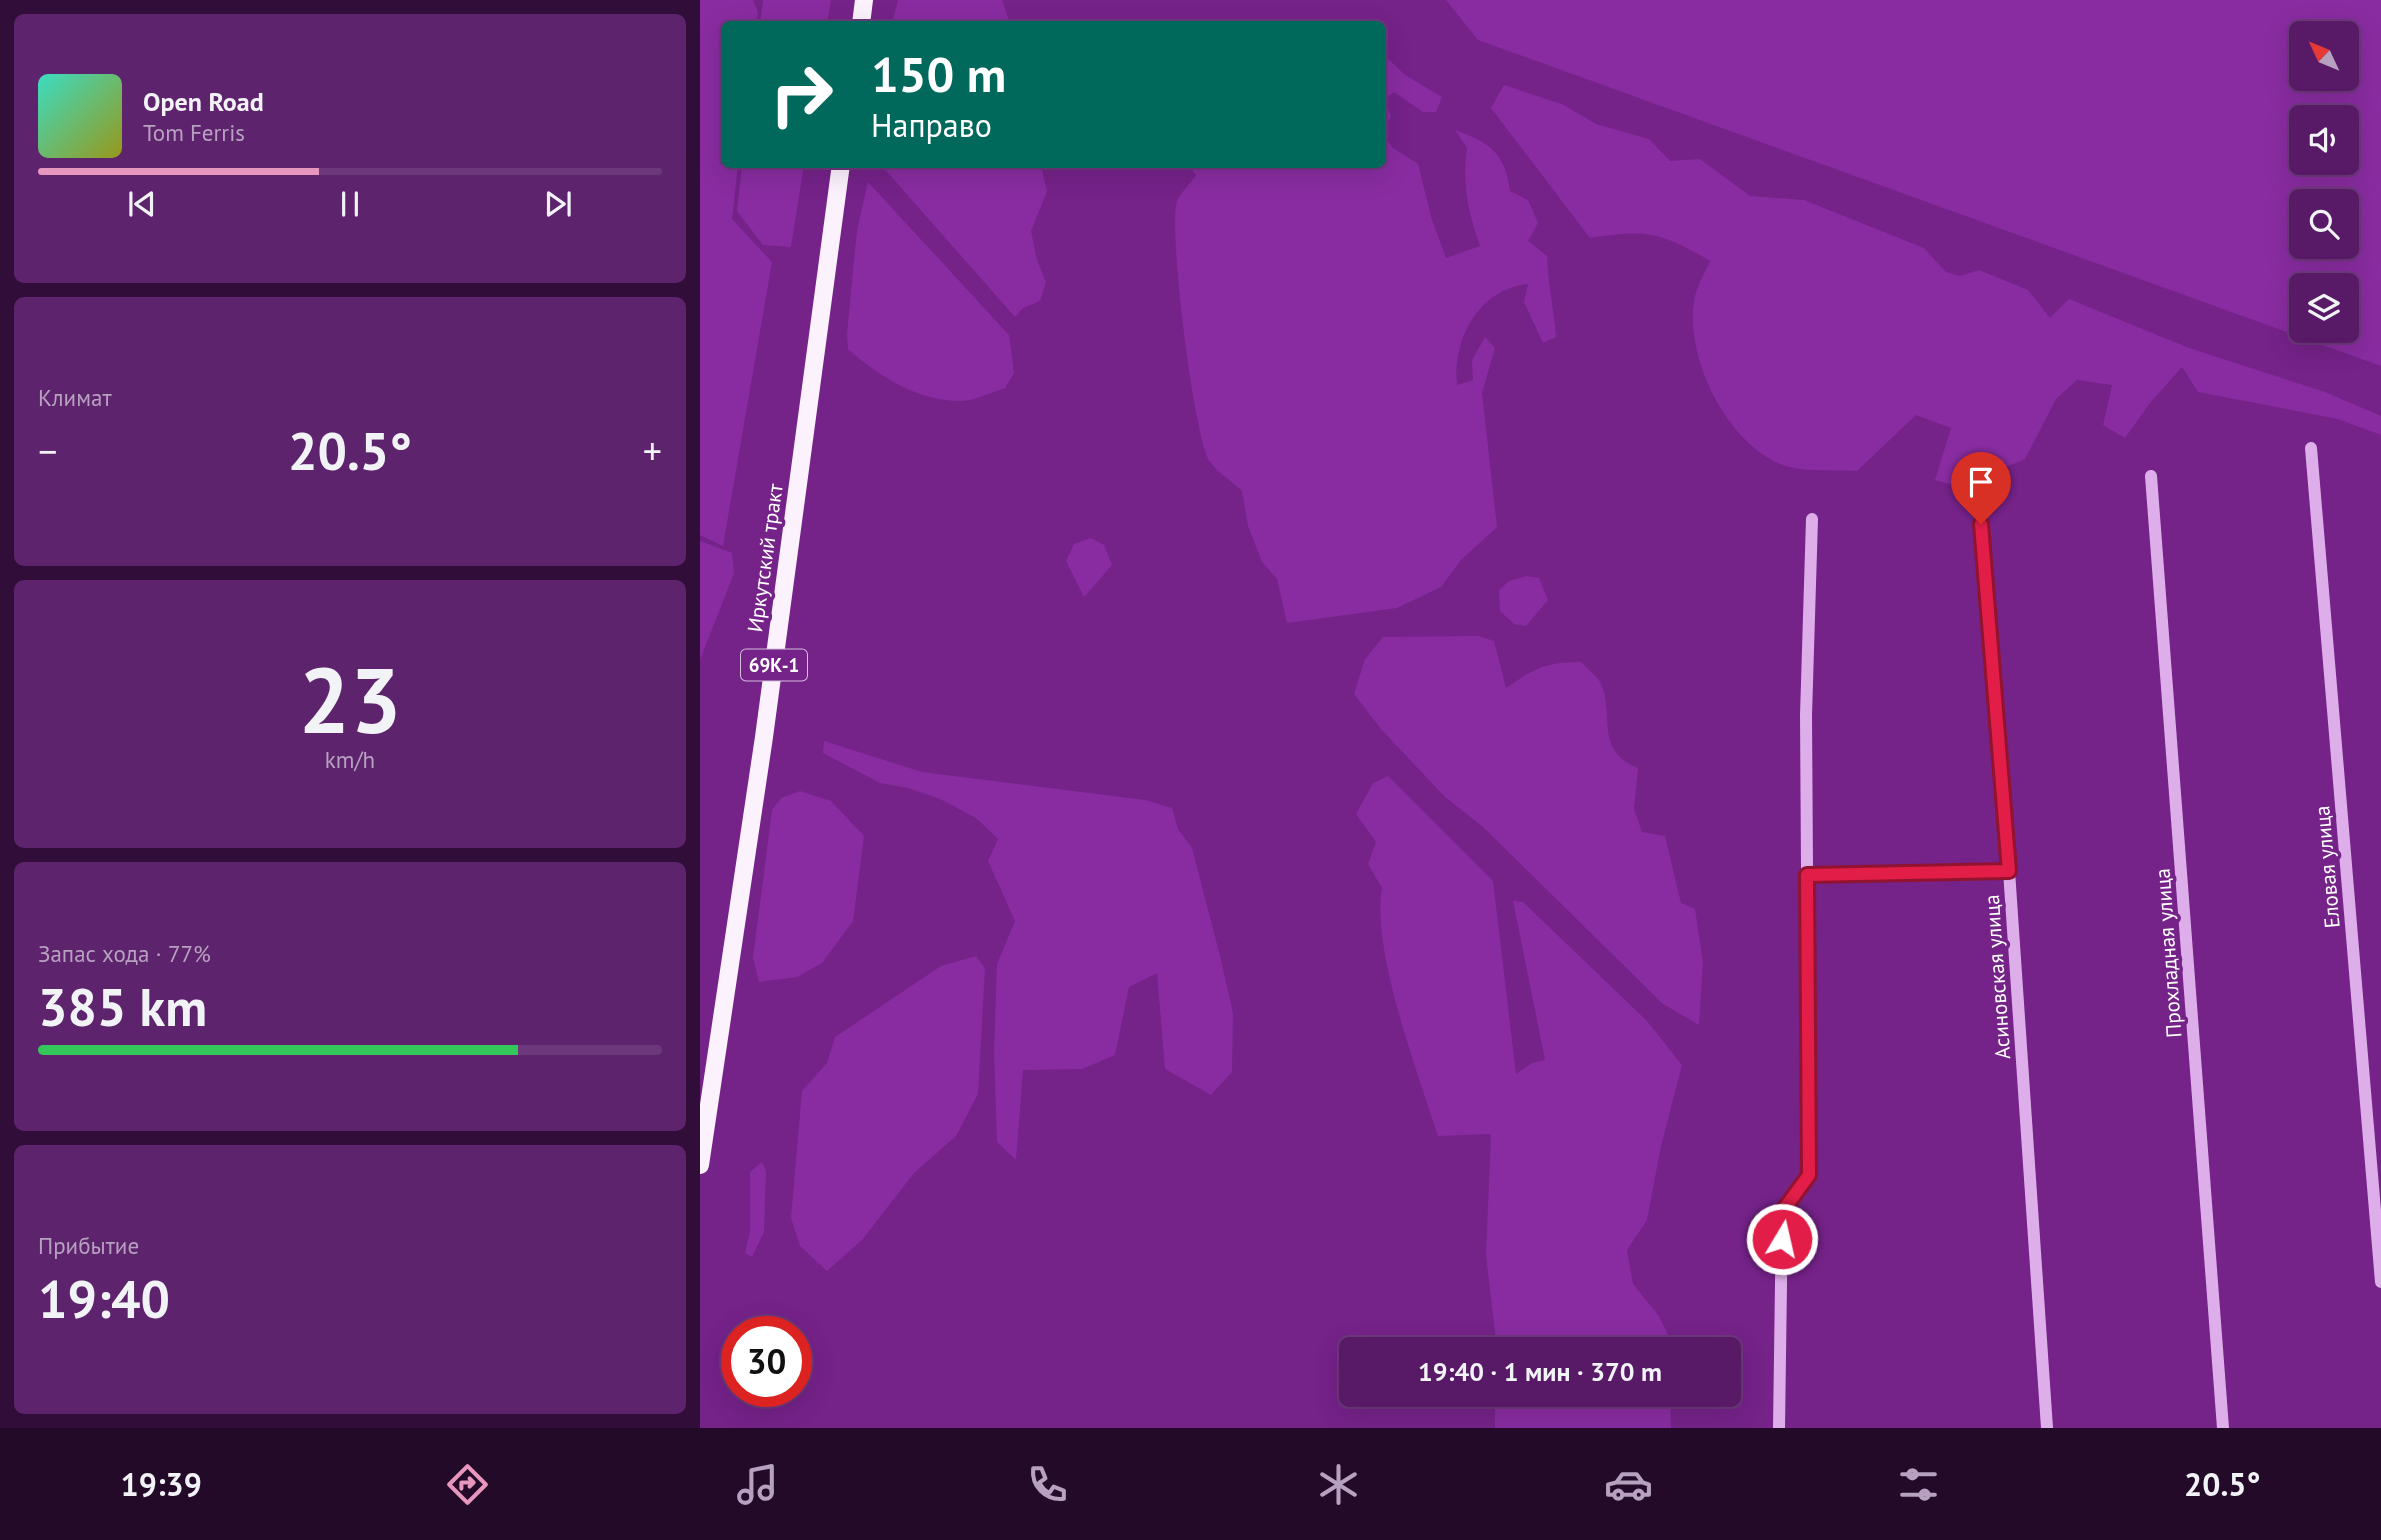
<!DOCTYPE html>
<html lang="ru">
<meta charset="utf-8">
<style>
:root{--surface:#581a67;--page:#5e236d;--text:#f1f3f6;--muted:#b7a1c0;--line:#6d387b;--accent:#e797bd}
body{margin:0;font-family:"PT Sans",sans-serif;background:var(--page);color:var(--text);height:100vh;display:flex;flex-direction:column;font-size:26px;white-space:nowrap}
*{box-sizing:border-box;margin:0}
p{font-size:23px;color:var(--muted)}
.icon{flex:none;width:38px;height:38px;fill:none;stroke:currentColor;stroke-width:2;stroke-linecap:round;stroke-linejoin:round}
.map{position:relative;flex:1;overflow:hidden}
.details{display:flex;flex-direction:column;gap:14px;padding:14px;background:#300e39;width:700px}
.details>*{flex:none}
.banner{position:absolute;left:21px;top:21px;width:665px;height:147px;border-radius:10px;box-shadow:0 7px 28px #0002,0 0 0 2px var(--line);background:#00695c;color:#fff;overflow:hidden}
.needle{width:46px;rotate:314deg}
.tools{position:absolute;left:1589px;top:21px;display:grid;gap:14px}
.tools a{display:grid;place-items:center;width:70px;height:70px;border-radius:10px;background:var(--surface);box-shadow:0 7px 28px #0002,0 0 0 2px var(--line);font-size:35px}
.speed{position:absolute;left:21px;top:1316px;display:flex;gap:14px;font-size:35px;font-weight:700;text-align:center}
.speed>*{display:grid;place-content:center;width:91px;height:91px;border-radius:50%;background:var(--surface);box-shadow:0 7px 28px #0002,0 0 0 2px var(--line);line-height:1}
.speed .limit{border:10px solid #d22;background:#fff;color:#111}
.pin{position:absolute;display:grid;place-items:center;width:60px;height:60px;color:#fff;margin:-72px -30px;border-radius:50% 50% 50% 0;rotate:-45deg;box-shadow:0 0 7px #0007}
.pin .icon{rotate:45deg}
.me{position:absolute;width:77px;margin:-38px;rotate:9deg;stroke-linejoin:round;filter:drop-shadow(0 0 5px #0008)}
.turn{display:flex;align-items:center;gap:24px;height:147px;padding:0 35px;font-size:32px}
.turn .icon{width:91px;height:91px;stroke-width:2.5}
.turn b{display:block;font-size:49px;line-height:60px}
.big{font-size:52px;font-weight:600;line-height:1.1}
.details .card{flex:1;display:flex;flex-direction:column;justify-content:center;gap:10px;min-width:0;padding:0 24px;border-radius:10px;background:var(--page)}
.details .dial{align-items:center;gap:0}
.dial b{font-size:91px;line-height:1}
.song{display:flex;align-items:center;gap:21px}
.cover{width:84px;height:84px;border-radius:10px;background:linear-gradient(135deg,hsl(170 70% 55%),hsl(60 70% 35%))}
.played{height:7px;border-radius:4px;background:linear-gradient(90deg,var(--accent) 45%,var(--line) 45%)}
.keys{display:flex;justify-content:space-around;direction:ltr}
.heat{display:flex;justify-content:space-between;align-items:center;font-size:38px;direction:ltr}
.charge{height:10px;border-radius:5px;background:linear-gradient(90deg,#34c759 77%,var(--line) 0)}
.trip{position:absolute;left:639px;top:1337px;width:402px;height:70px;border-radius:10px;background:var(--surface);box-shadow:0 7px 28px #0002,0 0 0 2px var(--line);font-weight:600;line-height:70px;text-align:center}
.dock{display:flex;height:112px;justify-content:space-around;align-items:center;background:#230a29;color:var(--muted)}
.dock .icon{width:49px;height:49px}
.dock .active{color:var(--accent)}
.dock b{font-size:32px;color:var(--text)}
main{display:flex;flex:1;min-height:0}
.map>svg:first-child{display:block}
.green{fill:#892ca1;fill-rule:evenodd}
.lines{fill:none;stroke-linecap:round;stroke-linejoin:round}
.minor{stroke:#deaeea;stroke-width:12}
.major{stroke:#fcf2fe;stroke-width:18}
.route-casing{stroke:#92132f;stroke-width:18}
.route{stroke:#e11d48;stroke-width:12}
.labels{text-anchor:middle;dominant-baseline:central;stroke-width:7;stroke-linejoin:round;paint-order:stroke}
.shield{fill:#752289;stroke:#d6bddc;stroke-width:2}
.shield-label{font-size:19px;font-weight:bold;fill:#fff}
.street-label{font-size:21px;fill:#fff;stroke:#752289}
</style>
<main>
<section class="details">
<div class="card">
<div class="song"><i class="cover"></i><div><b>Open Road</b><p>Tom Ferris</p></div></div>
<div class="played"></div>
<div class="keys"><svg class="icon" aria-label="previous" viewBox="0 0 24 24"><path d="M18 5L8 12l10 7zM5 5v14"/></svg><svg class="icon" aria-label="pause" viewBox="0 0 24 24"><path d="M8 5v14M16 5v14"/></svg><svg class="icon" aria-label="next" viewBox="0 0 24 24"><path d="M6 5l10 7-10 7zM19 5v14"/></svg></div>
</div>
<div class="card"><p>Климат</p>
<div class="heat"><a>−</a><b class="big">20.5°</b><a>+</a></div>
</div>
<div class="card dial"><b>23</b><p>km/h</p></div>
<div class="card"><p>Запас хода · 77%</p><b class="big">385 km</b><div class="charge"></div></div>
<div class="card"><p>Прибытие</p><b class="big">19:40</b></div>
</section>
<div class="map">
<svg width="1681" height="1428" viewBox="0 0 1681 1428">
<rect width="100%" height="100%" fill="#752289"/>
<path class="green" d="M 0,0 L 53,0 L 58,12 L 56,24 L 24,24 L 24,164 L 38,165 L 32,219 L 72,262 L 23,546 L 0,535 Z
M 63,0 L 131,0 L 127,24 L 60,24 Z
M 198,0 L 302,0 L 310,24 L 192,24 Z
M 746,0 L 1681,0 L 1681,366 L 778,40 ZM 1601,33 L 1647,33 L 1647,79 L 1601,79 ZM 1601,117 L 1647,117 L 1647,163 L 1601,163 ZM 1601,201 L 1647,201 L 1647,247 L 1601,247 ZM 1601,285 L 1647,285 L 1647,331 L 1601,331 Z
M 683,54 L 705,75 L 742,97 L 736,112 L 723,112 L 694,92 L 684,99 L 691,116 L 683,131 Z
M 804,85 L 864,105 L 896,124 L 949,139 L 970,161 L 1000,159 L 1050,196 L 1104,200 L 1224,248 L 1246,272 L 1260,276 L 1279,270 L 1328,290 L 1350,318 L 1369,299 L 1489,348 L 1625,392 L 1681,416 L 1681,435 L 1638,419 L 1498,392 L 1482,367 L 1450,403 L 1425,438 L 1403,425 L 1412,385 L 1377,380 L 1356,399 L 1325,459 L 1260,487 L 1235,480 L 1251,428 L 1216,415 L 1157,471 C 1137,470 1100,472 1083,465 C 1027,444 985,358 994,301 C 996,288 1005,273 1010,261 C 961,232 946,229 890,238 L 791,108 Z
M 755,130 C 791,143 805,153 810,191 L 828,200 L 838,223 L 828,241 L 847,256 C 848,284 854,310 856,337 L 843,343 L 824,302 L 828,284 C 779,289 752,339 757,385 L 773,380 L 772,360 L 785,337 L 795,348 L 782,393 L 797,527 L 761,560 L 741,587 L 697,608 L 587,623 L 577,579 L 562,562 L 548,526 L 542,491 C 533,482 518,473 510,462 C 494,440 468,229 477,201 C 481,192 491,183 496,175 L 488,165 L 682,164 L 683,135 L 693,148 L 718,164 L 732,220 L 746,258 L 780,246 C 768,211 762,184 767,148 Z
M 42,165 L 104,165 L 91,247 L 63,245 L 37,211 Z
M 181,165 L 341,165 L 347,191 L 331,231 L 337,260 L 346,282 L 340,301 L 323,308 L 315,317 Z
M 168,182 L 309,335 L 314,373 L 305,388 C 290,393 272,402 257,401 C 216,400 177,375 148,349 L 147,334 L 157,230 Z
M 391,538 L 404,545 L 412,565 L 384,597 L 366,561 L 374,544 Z
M 0,541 L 32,553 L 34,573 L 0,660 Z
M 827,576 L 839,578 L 848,600 L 826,626 L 814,624 L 800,611 L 799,590 L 809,581 Z
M 779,636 L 794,641 L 806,688 C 834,669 845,662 881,662 C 886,668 896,675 900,682 C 916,714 893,750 938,768 L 934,809 L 942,832 L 965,836 L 981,903 L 995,909 L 1003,963 L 999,1025 L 963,1004 L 783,827 L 745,797 L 681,729 L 654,694 L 665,659 L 683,637 Z
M 124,741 L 222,772 L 445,800 L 472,808 L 478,829 L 492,848 L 521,960 L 533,1013 L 532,1072 L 511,1095 L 465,1069 L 457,973 L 429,987 L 415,1055 L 382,1069 L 323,1070 L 316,1160 L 297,1142 L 294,1052 L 297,964 L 315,921 L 288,861 L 298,839 L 276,818 L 240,799 L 208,788 L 180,783 L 123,753 Z
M 688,776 L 793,881 L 816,1074 L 832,1063 L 845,1060 L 813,901 L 823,902 L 947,1021 L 982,1065 L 961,1146 L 947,1220 L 927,1250 L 933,1284 L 959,1316 L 975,1349 L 797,1349 L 786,1255 L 791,1134 L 738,1136 C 718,1073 671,950 682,888 L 668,864 L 676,842 L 656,814 L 673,783 Z
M 100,791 L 131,801 L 164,836 L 153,921 L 122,963 L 97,977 L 59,982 L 53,958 L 72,810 L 81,798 Z
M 276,956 L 285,968 L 278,1094 L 256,1136 L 214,1173 L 162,1240 L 127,1271 L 100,1246 L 91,1218 L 102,1091 L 127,1063 L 135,1037 L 241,966 Z
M 62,1162 L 66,1171 L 64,1232 L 52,1257 L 45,1253 L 50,1232 L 50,1172 Z
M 795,1395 L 970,1395 L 971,1428 L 795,1428 Z"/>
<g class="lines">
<path class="minor" d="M 1611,448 L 1681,1282
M 1451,476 L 1523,1428
M 1281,525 L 1309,871 L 1347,1428
M 1107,875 L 1309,871
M 1079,1428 L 1082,1212 L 1109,1175 L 1106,715 L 1112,519"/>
<path class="major" d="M 161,24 L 164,0
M 0,1165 L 64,737 L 141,164"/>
</g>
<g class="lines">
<defs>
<path id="route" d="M 1082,1239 L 1082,1212 L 1109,1175 L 1107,875 L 1309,871 L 1281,524"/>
</defs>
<use href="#route" class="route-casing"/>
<use href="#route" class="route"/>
</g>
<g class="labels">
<rect class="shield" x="41" y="649.5" width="66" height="31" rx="5"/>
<g class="shield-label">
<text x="74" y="665">69К-1</text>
</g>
<g class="street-label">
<text transform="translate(65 558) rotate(-82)">Иркутский тракт</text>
<text transform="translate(1627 867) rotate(-95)">Еловая улица</text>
<text transform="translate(1468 953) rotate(-94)">Прохладная улица</text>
<text transform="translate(1297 977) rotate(-94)">Асиновская улица</text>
</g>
</g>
</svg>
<div class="tools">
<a><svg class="needle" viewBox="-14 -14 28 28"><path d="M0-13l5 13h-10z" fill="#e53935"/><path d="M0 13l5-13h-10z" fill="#b7a1c0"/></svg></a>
<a><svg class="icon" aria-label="sound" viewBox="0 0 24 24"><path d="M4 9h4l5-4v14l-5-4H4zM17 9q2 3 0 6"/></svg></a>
<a><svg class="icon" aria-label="search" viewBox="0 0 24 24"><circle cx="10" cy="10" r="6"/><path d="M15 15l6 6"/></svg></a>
<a><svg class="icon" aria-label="layers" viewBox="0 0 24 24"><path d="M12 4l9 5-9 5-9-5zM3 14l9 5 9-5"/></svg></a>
</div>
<div class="speed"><div class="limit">30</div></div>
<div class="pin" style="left:1281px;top:524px;background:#d93025"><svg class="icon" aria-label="arrive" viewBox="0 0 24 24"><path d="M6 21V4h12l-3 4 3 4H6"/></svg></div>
<svg class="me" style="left:1082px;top:1239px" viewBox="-20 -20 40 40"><circle r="17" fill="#e11d48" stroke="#fff" stroke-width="3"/><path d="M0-11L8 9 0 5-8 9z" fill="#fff"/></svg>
<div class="trip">19:40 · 1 мин · 370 m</div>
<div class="banner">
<div class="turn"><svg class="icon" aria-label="right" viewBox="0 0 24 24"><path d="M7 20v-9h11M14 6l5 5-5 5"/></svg><div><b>150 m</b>Направо</div></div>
</div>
</div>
</main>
<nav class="dock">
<b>19:39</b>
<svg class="icon active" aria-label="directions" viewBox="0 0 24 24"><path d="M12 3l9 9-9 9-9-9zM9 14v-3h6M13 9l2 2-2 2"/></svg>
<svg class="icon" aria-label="music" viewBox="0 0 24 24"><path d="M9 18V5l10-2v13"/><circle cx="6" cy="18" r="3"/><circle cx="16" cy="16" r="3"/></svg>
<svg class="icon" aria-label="phone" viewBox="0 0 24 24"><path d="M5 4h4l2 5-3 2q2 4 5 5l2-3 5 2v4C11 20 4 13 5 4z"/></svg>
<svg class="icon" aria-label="climate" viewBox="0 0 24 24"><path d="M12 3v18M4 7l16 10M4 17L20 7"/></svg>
<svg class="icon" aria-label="car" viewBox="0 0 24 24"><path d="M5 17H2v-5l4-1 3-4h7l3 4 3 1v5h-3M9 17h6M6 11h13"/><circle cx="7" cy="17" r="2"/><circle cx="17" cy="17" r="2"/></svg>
<svg class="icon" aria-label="filters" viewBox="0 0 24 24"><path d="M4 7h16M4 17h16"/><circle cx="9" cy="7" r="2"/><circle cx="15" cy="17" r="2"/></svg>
<b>20.5°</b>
</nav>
